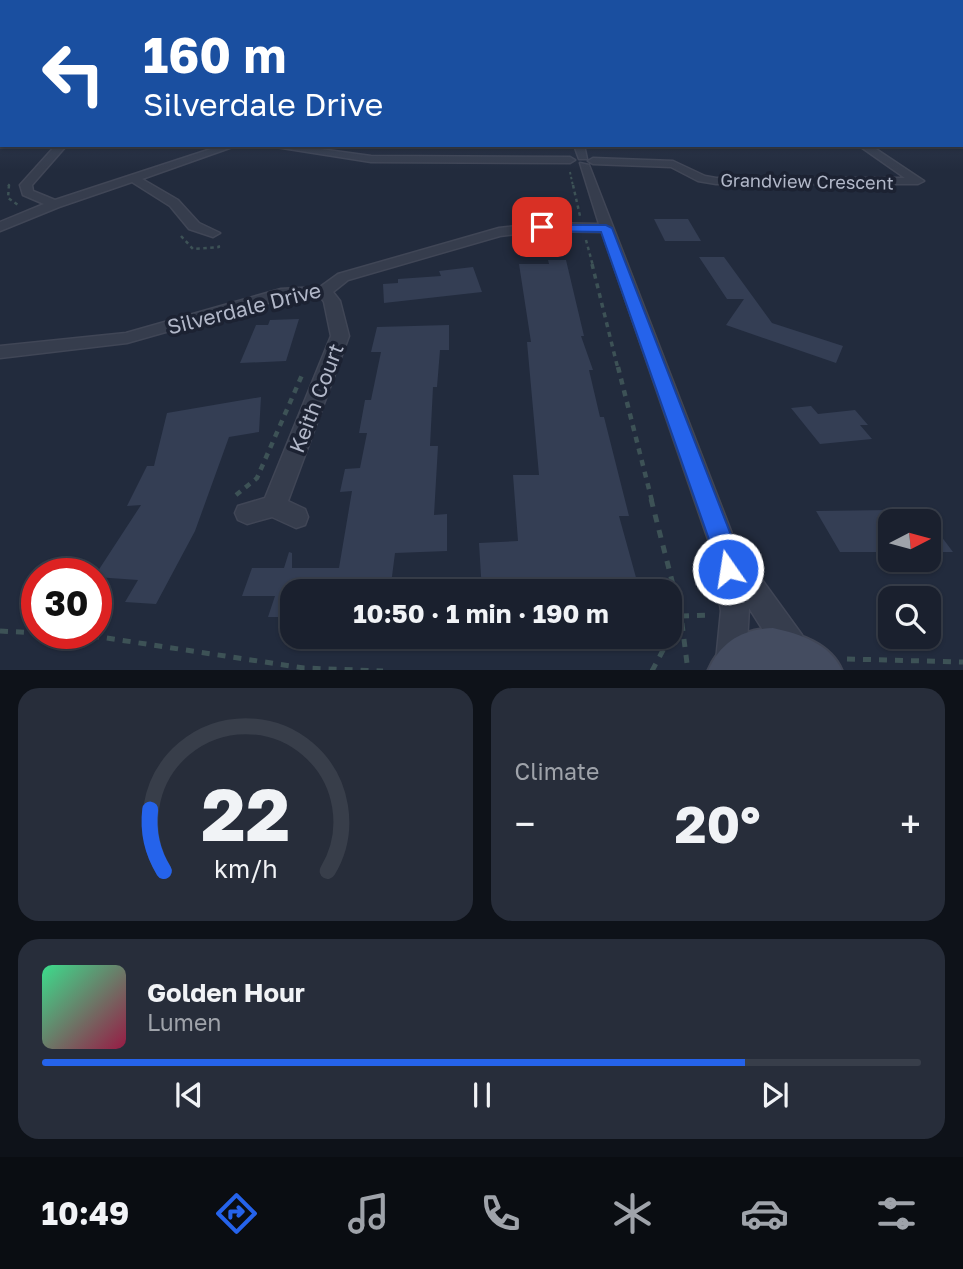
<!DOCTYPE html>
<meta charset="utf-8">
<style>
:root{--surface:#1a202e;--page:#272d3a;--text:#f1f3f6;--muted:#9fa3aa;--line:#383e4a;--accent:#2563eb}
body{margin:0;font-family:"Golos Text",sans-serif;background:var(--page);color:var(--text);height:100vh;display:flex;flex-direction:column;font-size:26px;white-space:nowrap}
*{box-sizing:border-box;margin:0}
p{font-size:23px;color:var(--muted)}
.icon{flex:none;width:38px;height:38px;fill:none;stroke:currentColor;stroke-width:2;stroke-linecap:round;stroke-linejoin:round}
.map{position:relative;height:670px;overflow:hidden}
.drawer{display:flex;flex-direction:column;gap:18px;padding:18px;background:#0e1219;flex:1}
.drawer>*{flex:none}
.banner{position:absolute;left:0px;top:0px;width:964px;height:147px;box-shadow:0 2px 5px #0004,0 0 0 2px var(--line);background:#1a4fa0;color:#fff;overflow:hidden}
.needle{width:46px;rotate:84deg}
.controls{position:absolute;left:878px;top:509px;display:grid;gap:14px}
.controls a{display:grid;place-items:center;width:63px;height:63px;border-radius:14px;background:var(--surface);box-shadow:0 2px 5px #0004,0 0 0 2px var(--line);font-size:35px}
.speed{position:absolute;left:21px;top:558px;display:flex;gap:14px;font-size:35px;font-weight:700;text-align:center}
.speed>*{display:grid;place-content:center;width:91px;height:91px;border-radius:50%;background:var(--surface);box-shadow:0 2px 5px #0004,0 0 0 2px var(--line);line-height:1}
.speed .limit{border:10px solid #d22;background:#fff;color:#111}
.pin{position:absolute;display:grid;place-items:center;width:60px;height:60px;color:#fff;margin:-30px;border-radius:14px;box-shadow:0 4px 10px #0006}
.me{position:absolute;width:77px;margin:-38px;rotate:347deg;stroke-linejoin:round;filter:drop-shadow(0 0 5px #0008)}
.turn{display:flex;align-items:center;gap:24px;height:147px;padding:0 28px;font-size:32px}
.turn .icon{width:91px;height:91px;stroke-width:2.5}
.turn b{display:block;font-size:49px;line-height:60px}
.big{font-size:52px;font-weight:700;line-height:1.1}
.drawer .card{flex:1;display:flex;flex-direction:column;justify-content:center;gap:10px;min-width:0;padding:0 24px;border-radius:21px;background:var(--page)}
.drawer .dial{align-items:center;gap:0}
.dial svg{height:182px;overflow:visible;fill:none;stroke:var(--line);stroke-width:7;stroke-linecap:round;text-anchor:middle}
.dial text{fill:var(--text);stroke:none}
.song{display:flex;align-items:center;gap:21px}
.cover{width:84px;height:84px;border-radius:10px;background:linear-gradient(135deg,hsl(150 70% 55%),hsl(340 70% 35%))}
.played{height:7px;border-radius:4px;background:linear-gradient(90deg,var(--accent) 80%,var(--line) 80%)}
.keys{display:flex;justify-content:space-around;direction:ltr}
.heat{display:flex;justify-content:space-between;align-items:center;font-size:38px;direction:ltr}
.drawer .tiles{flex:1;display:grid;gap:18px;grid-template-columns:1fr 1fr}
.card:last-child{grid-column:span 2}
.trip{position:absolute;left:280px;top:579px;width:402px;height:70px;border-radius:21px;background:var(--surface);box-shadow:0 2px 5px #0004,0 0 0 2px var(--line);font-weight:700;line-height:70px;text-align:center}
.dock{display:flex;height:112px;justify-content:space-around;align-items:center;background:#0a0d12;color:var(--muted)}
.dock .icon{width:49px;height:49px}
.dock .current{color:var(--accent)}
.dock b{font-size:32px;color:var(--text)}
.map>svg:first-child{display:block}
.building{fill:#343e54}
.lines{fill:none;stroke-linecap:round;stroke-linejoin:round}
.street-casing{stroke:#404656;stroke-width:3}
.secondary-casing{stroke:#404656;stroke-width:4}
.highway-casing{stroke:#3f4555;stroke-width:3}
.path-far4{stroke:#3d5256;stroke-width:2;stroke-dasharray:2.5 2.5;stroke-linecap:butt}
.path-far3{stroke:#3d5256;stroke-width:2.5;stroke-dasharray:3.5 3.5;stroke-linecap:butt}
.path-far2{stroke:#3d5256;stroke-width:3.5;stroke-dasharray:5 5;stroke-linecap:butt}
.path-far1{stroke:#3d5256;stroke-width:4.5;stroke-dasharray:6 6;stroke-linecap:butt}
.path{stroke:#3d5256;stroke-width:5;stroke-dasharray:8 8;stroke-linecap:butt}
.street{fill:#363d4d;fill-rule:evenodd}
.secondary{fill:#444c60;fill-rule:evenodd}
.highway{fill:#746a53;fill-rule:evenodd}
.route{fill:#2563eb;stroke:#184099;stroke-width:2}
.labels{text-anchor:middle;dominant-baseline:central;stroke-width:7;stroke-linejoin:round;paint-order:stroke}
.far-street-label{font-size:18px;fill:#b2b8c9;stroke:#1c2232}
.street-label{font-size:21px;fill:#b2b8c9;stroke:#1c2232}
</style>
<div class="map">
<svg width="963" height="671" viewBox="0 0 963 671">
<rect width="100%" height="100%" fill="#222b3d"/>
<path class="building" d="M 654,219 L 688,219 L 701,241 L 665,241 Z
M 699,257 L 724,257 L 772,323 L 843,346 L 836,363 L 726,325 L 744,299 L 727,299 Z
M 548,260 L 566,260 L 584,336 L 581,336 L 593,370 L 589,370 L 600,417 L 604,417 L 629,516 L 619,516 L 640,592 L 482,592 L 479,543 L 518,541 L 513,475 L 539,475 L 527,342 L 531,342 L 519,264 L 549,264 Z
M 473,267 L 482,292 L 384,303 L 383,284 L 398,283 L 398,279 L 441,276 L 439,271 Z
M 299,319 L 286,361 L 240,363 L 256,325 L 268,325 L 270,320 Z
M 449,325 L 449,350 L 440,350 L 437,387 L 433,387 L 430,446 L 438,446 L 434,515 L 447,514 L 447,551 L 395,553 L 390,592 L 292,592 L 292,617 L 268,617 L 275,596 L 242,596 L 252,568 L 284,568 L 289,552 L 292,553 L 292,568 L 339,568 L 352,491 L 340,492 L 345,469 L 360,468 L 367,433 L 359,433 L 365,400 L 371,400 L 381,352 L 371,352 L 377,327 Z
M 261,397 L 259,432 L 229,437 L 195,531 L 156,604 L 125,602 L 138,580 L 96,577 L 96,574 L 141,505 L 127,506 L 147,466 L 154,466 L 167,413 Z
M 811,406 L 818,414 L 855,410 L 868,425 L 860,425 L 872,439 L 820,444 L 791,408 Z
M 891,510 L 891,552 L 840,552 L 816,511 Z
M 929,520 L 953,552 L 929,552 Z"/>
<g class="lines">
<defs>
<path id="street" d="M 56,145 L 67,145 L 32,185 L 33,191 L 55,200 L 223,145 L 238,145 L 142,179 L 178,200 L 199,223 L 220,233 L 213,237 L 189,229 L 170,206 L 132,182 L 59,207 L 0,231 L 0,222 L 44,204 L 23,195 L 20,185 Z
M 263,145 L 291,145 L 371,156 L 570,157 L 575,160 L 570,163 L 371,162 Z
M 574,145 L 584,145 L 587,159 L 579,159 Z
M 858,145 L 870,145 L 924,181 L 918,184 L 716,184 L 698,181 L 671,167 L 593,164 L 588,161 L 593,158 L 673,161 L 705,176 L 716,178 L 905,178 Z
M 580,163 L 589,165 L 736,544 L 802,635 L 806,646 L 802,657 L 791,661 L 780,657 L 749,608 L 746,661 L 743,671 L 719,671 L 716,661 L 721,611 L 711,548 L 602,232 L 542,231 L 500,236 L 348,280 L 333,292 L 340,301 L 349,336 L 288,501 L 305,509 L 308,517 L 305,525 L 296,528 L 272,517 L 247,524 L 238,520 L 235,513 L 238,506 L 265,498 L 331,336 L 324,302 L 320,296 L 282,299 L 127,343 L 0,358 L 0,346 L 126,333 L 281,289 L 320,287 L 338,274 L 499,228 L 542,223 L 599,224 Z"/>
<path id="secondary" d="M 773,628 C 800,634 831,644 842,671 L 708,671 C 720,642 742,629 773,628 Z"/>
<path id="highway" d="M 0,89 L 2,89 L 0,98 Z"/>
</defs>
<use href="#street" class="street-casing"/>
<use href="#secondary" class="secondary-casing"/>
<use href="#highway" class="highway-casing"/>
<path class="path-far4" d="M 570,172 L 573,186
M 8,186 L 11,182"/>
<path class="path-far3" d="M 9,185 L 8,198 L 18,205
M 573,185 L 580,216
M 181,236 L 193,249 L 219,247 L 218,244
M 586,240 L 593,266"/>
<path class="path-far2" d="M 592,264 L 618,369"/>
<path class="path-far1" d="M 618,367 L 652,501
M 236,495 L 257,478 L 302,375"/>
<path class="path" d="M 651,499 L 681,616 L 688,671
M 681,616 L 710,615
M 0,631 L 37,633
M 43,634 L 100,637 L 304,668 L 383,671
M 670,636 L 680,618
M 847,659 L 963,662
M 652,671 L 670,637"/>
<use href="#street" class="street"/>
<use href="#secondary" class="secondary"/>
<use href="#highway" class="highway"/>
</g>
<linearGradient id="sky" x2="0" y2="1"><stop stop-color="#131822"/><stop offset="0.45" stop-color="#3e4a62"/><stop offset="1" stop-color="#3e4a62" stop-opacity="0"/></linearGradient>
<rect width="963" height="170" fill="url(#sky)"/>
<path class="route" d="M 538,225 L 606,225 L 612,228 L 736,548 L 740,569 L 736,577 L 728,580 L 719,577 L 712,548 L 601,232 L 542,231 L 538,230 Z"/>
<g class="labels">
<g class="far-street-label">
<text transform="translate(807 181) rotate(1)">Grandview Crescent</text>
</g>
<g class="street-label">
<text transform="translate(244 308) rotate(-14)">Silverdale Drive</text>
<text transform="translate(316 398) rotate(-69)">Keith Court</text>
</g>
</g>
</svg>
<div class="controls">
<a><svg class="needle" viewBox="-14 -14 28 28"><path d="M0-13l5 13h-10z" fill="#e53935"/><path d="M0 13l5-13h-10z" fill="#9fa3aa"/></svg></a>
<a><svg class="icon" aria-label="search" viewBox="0 0 24 24"><circle cx="10" cy="10" r="6"/><path d="M15 15l6 6"/></svg></a>
</div>
<div class="speed"><div class="limit">30</div></div>
<div class="pin" style="left:542px;top:227px;background:#d93025"><svg class="icon" aria-label="arrive" viewBox="0 0 24 24"><path d="M6 21V4h12l-3 4 3 4H6"/></svg></div>
<svg class="me" style="left:728px;top:569px" viewBox="-20 -20 40 40"><circle r="17" fill="#2563eb" stroke="#fff" stroke-width="3"/><path d="M0-11L8 9 0 5-8 9z" fill="#fff"/></svg>
<div class="trip">10:50 · 1 min · 190 m</div>
<div class="banner">
<div class="turn"><svg class="icon" aria-label="left" viewBox="0 0 24 24"><path d="M17 20v-9H6M10 6l-5 5 5 5"/></svg><div><b>160 m</b>Silverdale Drive</div></div>
</div>
</div>
<section class="drawer">
<div class="tiles">
<div class="card dial"><svg viewBox="0 0 100 80">
<path d="M14 69A42 42 0 1 1 86 69"/>
<path d="M14 69A42 42 0 0 1 8 42" stroke="#2563eb"/>
<text x="50" y="56" font-size="32" font-weight="700">22</text>
<text x="50" y="72" font-size="11">km/h</text>
</svg></div>
<div class="card"><p>Climate</p>
<div class="heat"><a>−</a><b class="big">20°</b><a>+</a></div>
</div>
<div class="card">
<div class="song"><i class="cover"></i><div><b>Golden Hour</b><p>Lumen</p></div></div>
<div class="played"></div>
<div class="keys"><svg class="icon" aria-label="previous" viewBox="0 0 24 24"><path d="M18 5L8 12l10 7zM5 5v14"/></svg><svg class="icon" aria-label="pause" viewBox="0 0 24 24"><path d="M8 5v14M16 5v14"/></svg><svg class="icon" aria-label="next" viewBox="0 0 24 24"><path d="M6 5l10 7-10 7zM19 5v14"/></svg></div>
</div>
</div>
</section>
<nav class="dock">
<b>10:49</b>
<svg class="icon current" aria-label="directions" viewBox="0 0 24 24"><path d="M12 3l9 9-9 9-9-9zM9 14v-3h6M13 9l2 2-2 2"/></svg>
<svg class="icon" aria-label="music" viewBox="0 0 24 24"><path d="M9 18V5l10-2v13"/><circle cx="6" cy="18" r="3"/><circle cx="16" cy="16" r="3"/></svg>
<svg class="icon" aria-label="phone" viewBox="0 0 24 24"><path d="M5 4h4l2 5-3 2q2 4 5 5l2-3 5 2v4C11 20 4 13 5 4z"/></svg>
<svg class="icon" aria-label="climate" viewBox="0 0 24 24"><path d="M12 3v18M4 7l16 10M4 17L20 7"/></svg>
<svg class="icon" aria-label="car" viewBox="0 0 24 24"><path d="M5 17H2v-5l4-1 3-4h7l3 4 3 1v5h-3M9 17h6M6 11h13"/><circle cx="7" cy="17" r="2"/><circle cx="17" cy="17" r="2"/></svg>
<svg class="icon" aria-label="filters" viewBox="0 0 24 24"><path d="M4 7h16M4 17h16"/><circle cx="9" cy="7" r="2"/><circle cx="15" cy="17" r="2"/></svg>
</nav>
